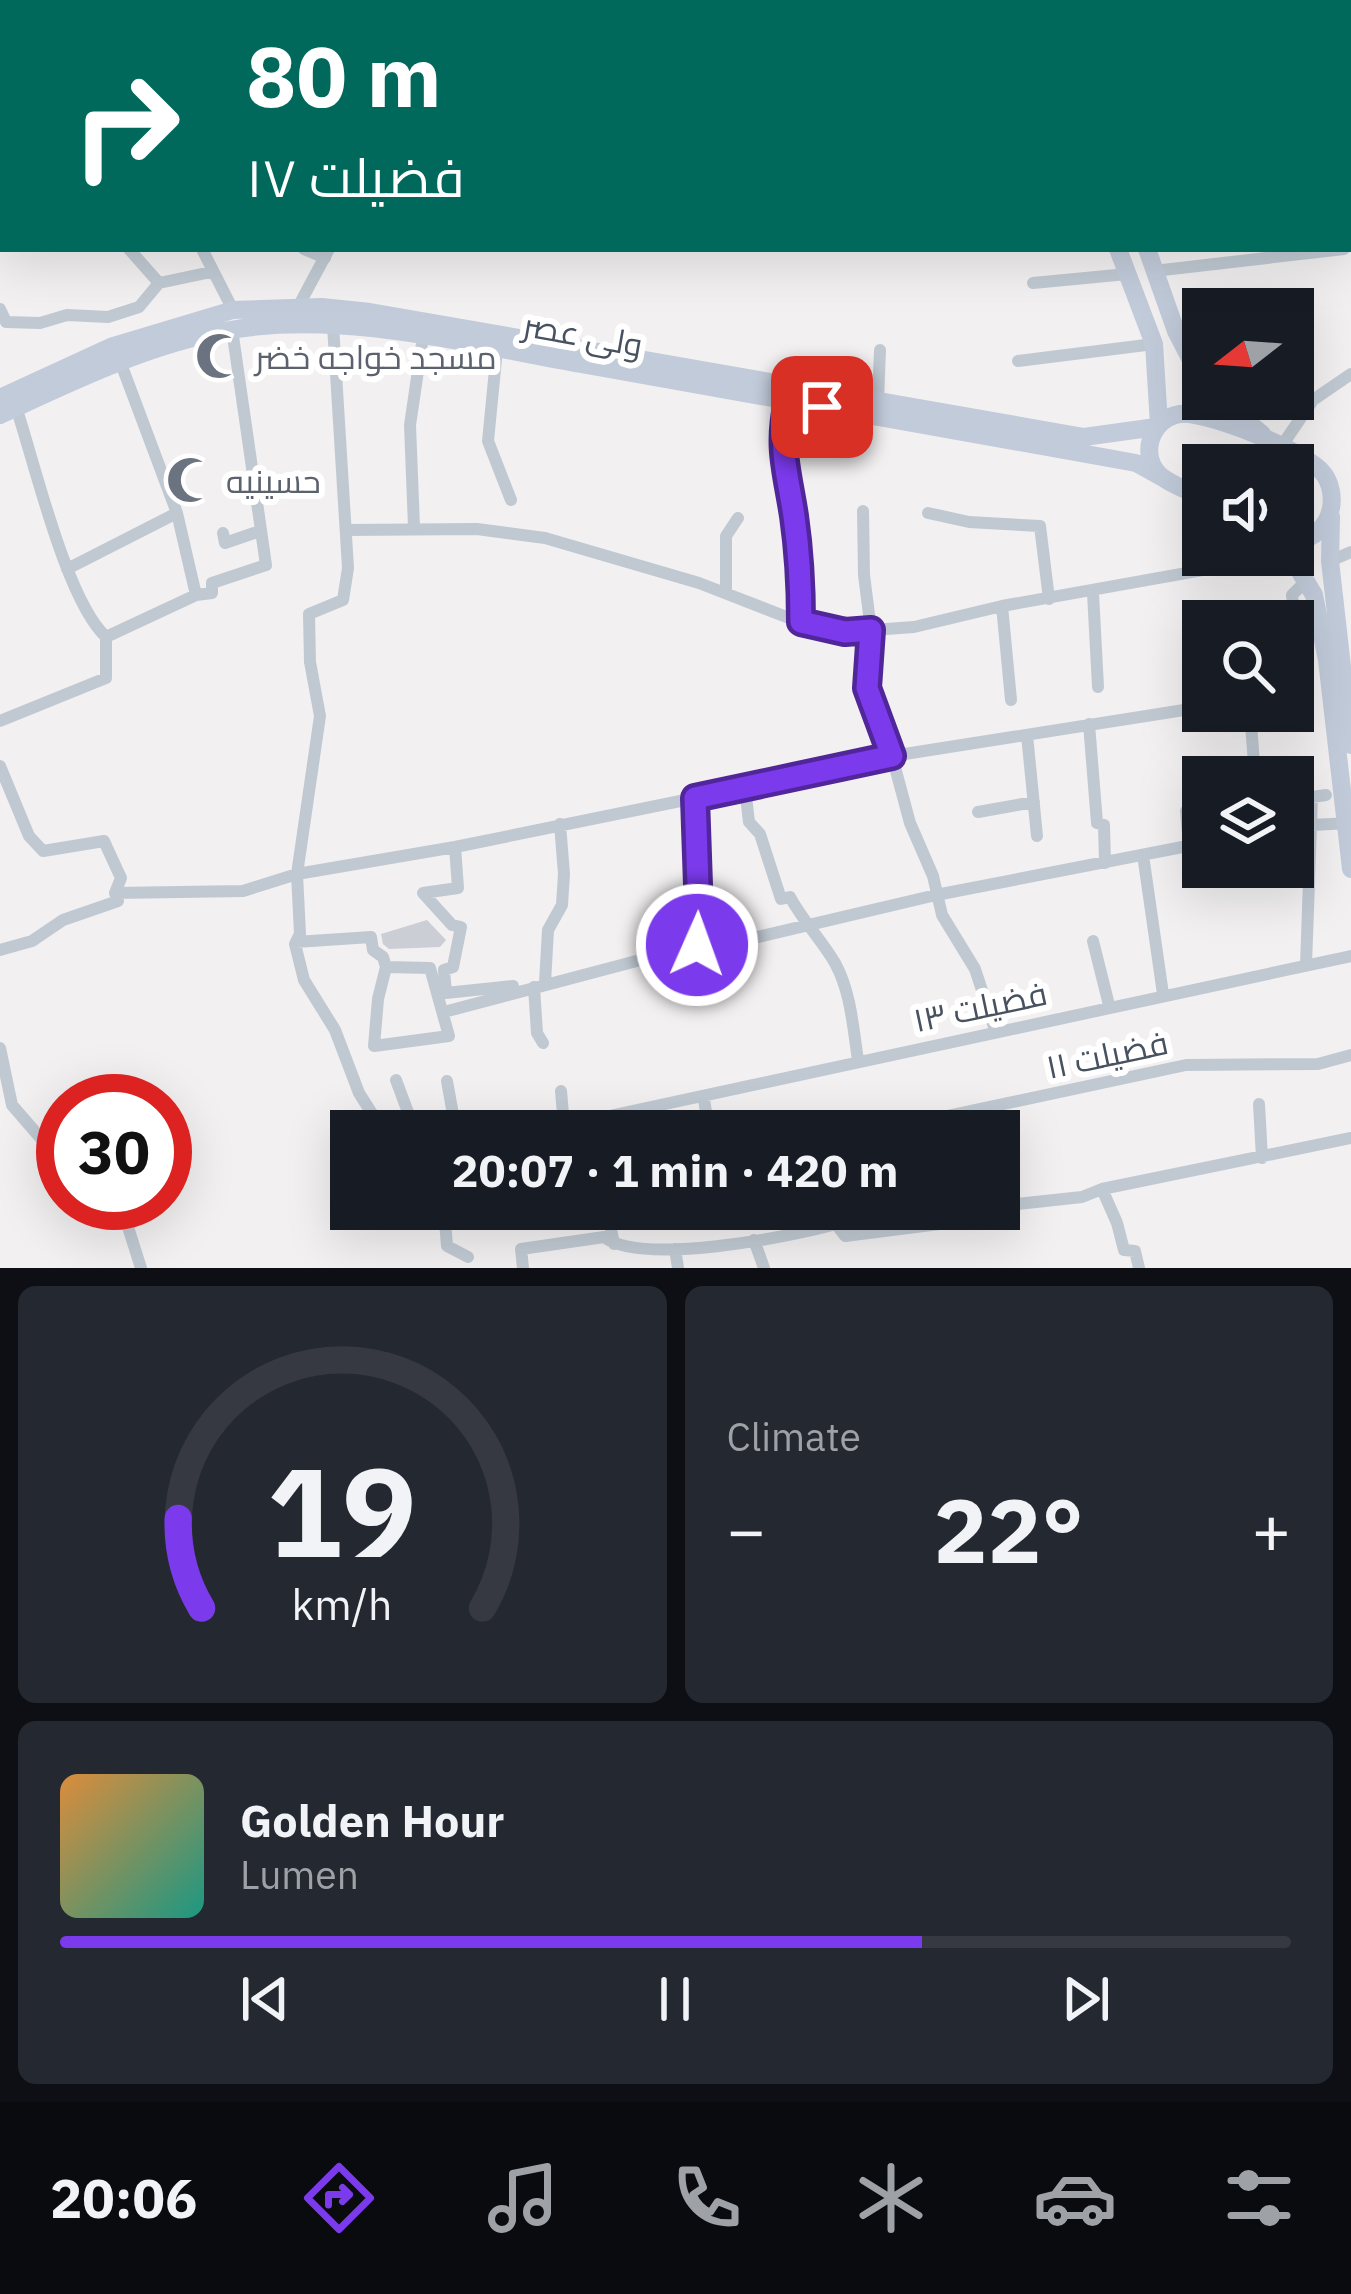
<!DOCTYPE html>
<meta charset="utf-8">
<style>
:root{--surface:#171b24;--page:#242831;--text:#f1f3f6;--muted:#9ea1a6;--line:#363941;--accent:#7c3aed}
body{margin:0;font-family:"IBM Plex Sans",Cairo,sans-serif;background:var(--page);color:var(--text);height:100vh;display:flex;flex-direction:column;font-size:45px;white-space:nowrap}
*{box-sizing:border-box;margin:0}
p{font-size:39px;color:var(--muted)}
.icon{flex:none;width:66px;height:66px;fill:none;stroke:currentColor;stroke-width:2;stroke-linecap:round;stroke-linejoin:round}
.map{position:relative;height:1268px;overflow:hidden}
.details{display:flex;flex-direction:column;gap:18px;padding:18px;background:#0d0f14;flex:1}
.details>*{flex:none}
.guide{position:absolute;left:0px;top:0px;width:1353px;height:252px;box-shadow:0 12px 48px #0002;background:#00695c;color:#fff;overflow:hidden}
.needle{width:78px;rotate:253deg}
.fabs{position:absolute;left:1182px;top:288px;display:grid;gap:24px}
.fabs a{display:grid;place-items:center;width:132px;height:132px;border-radius:0px;background:var(--surface);box-shadow:0 12px 48px #0002;font-size:60px}
.speed{position:absolute;left:36px;top:1074px;display:flex;gap:24px;font-size:60px;font-weight:700;text-align:center}
.speed>*{display:grid;place-content:center;width:156px;height:156px;border-radius:50%;background:var(--surface);box-shadow:0 12px 48px #0002;line-height:1}
.speed .limit{border:18px solid #d22;background:#fff;color:#111}
.pin{position:absolute;display:grid;place-items:center;width:102px;height:102px;color:#fff;margin:-51px;border-radius:24px;box-shadow:0 6px 18px #0006}
.me{position:absolute;width:132px;margin:-66px;rotate:2deg;stroke-linejoin:round;filter:drop-shadow(0 0 9px #0008)}
.turn{display:flex;align-items:center;gap:42px;height:252px;padding:0 48px;font-size:54px}
.turn .icon{width:156px;height:156px;stroke-width:2.5}
.turn b{display:block;font-size:84px;line-height:102px}
.big{font-size:90px;font-weight:700;line-height:1.1}
.details .card{flex:1;display:flex;flex-direction:column;justify-content:center;gap:18px;min-width:0;padding:0 42px;border-radius:18px;background:var(--page)}
.details .dial{align-items:center;gap:0}
.dial svg{height:312px;overflow:visible;fill:none;stroke:var(--line);stroke-width:7;stroke-linecap:round;text-anchor:middle}
.dial text{fill:var(--text);stroke:none}
.song{display:flex;align-items:center;gap:36px}
.cover{width:144px;height:144px;border-radius:18px;background:linear-gradient(135deg,hsl(30 70% 55%),hsl(170 70% 35%))}
.played{height:12px;border-radius:6px;background:linear-gradient(90deg,var(--accent) 70%,var(--line) 70%)}
.keys{display:flex;justify-content:space-around;direction:ltr}
.heat{display:flex;justify-content:space-between;align-items:center;font-size:66px;direction:ltr}
.details .tiles{flex:1;display:grid;gap:18px;grid-template-columns:1fr 1fr}
.card:last-child{grid-column:span 2}
.trip{position:absolute;left:330px;top:1110px;width:690px;height:120px;border-radius:0px;background:var(--surface);box-shadow:0 12px 48px #0002;font-weight:700;line-height:120px;text-align:center}
.tab-bar{display:flex;height:192px;justify-content:space-around;align-items:center;background:#090b0e;color:var(--muted)}
.tab-bar .icon{width:84px;height:84px}
.tab-bar .active{color:var(--accent)}
.tab-bar b{font-size:54px;color:var(--text)}
.map>svg:first-child{display:block}
.building{fill:#ccced5}
.lines{fill:none;stroke-linecap:round;stroke-linejoin:round}
.street{stroke:#c0c9d2;stroke-width:12}
.secondary{stroke:#c2cbda;stroke-width:18}
.route-casing{stroke:#51269a;stroke-width:30}
.route{stroke:#7c3aed;stroke-width:21}
.labels{text-anchor:middle;dominant-baseline:central;stroke-width:12;stroke-linejoin:round;paint-order:stroke}
.street-label{font-size:33px;fill:#47515f;stroke:#fff}
.worship-label{font-size:33px;fill:#5b616d;stroke:#fff;text-anchor:start}
</style>
<div class="map">
<svg width="1351" height="1268" viewBox="0 0 1351 1268">
<rect width="100%" height="100%" fill="#f2f0f0"/>
<path class="building" d="M 427,920 L 446,940 L 440,947 L 389,949 L 383,944 L 381,934 Z"/>
<g class="lines">
<path class="street" d="M 666,3 L 674,0
M 0,31 L 3,38
M 129,249 L 159,283
M 202,249 L 233,310
M 304,249 L 325,258
M 1154,271 L 1344,249
M 1033,283 L 1127,274
M 298,307 L 329,249
M 0,309 L 6,322 L 40,323 L 67,315 L 108,317 L 139,307 L 159,283 L 211,272
M 333,325 L 348,568 L 343,600 L 309,614 L 310,662 L 320,716 L 297,874 L 300,934 L 295,944 L 304,980 L 335,1030 L 359,1093 L 383,1131
M 1293,338 L 1295,338
M 497,349 L 488,441 L 511,500
M 120,361 L 177,513
M 1018,361 L 1154,344
M 788,401 L 782,459 L 794,513 L 801,623
M 878,401 L 880,350
M 16,407 C 35,464 66,600 106,637 L 196,595 L 212,593 L 212,583 L 266,565 L 232,329
M 1281,447 L 1313,400 L 1351,374
M 863,511 L 864,575 L 871,630 L 867,688 L 892,756 L 910,823 L 933,876 L 942,915 L 975,969 L 995,1030
M 928,513 L 969,522 L 1040,526 L 1049,599
M 414,527 L 410,425 L 423,337
M 348,530 L 477,529 L 545,538 L 699,583 L 815,628 L 845,632 L 914,627 L 1002,606 L 1287,555
M 223,533 L 225,543 L 260,531
M 1330,561 L 1351,552
M 67,569 L 177,513 L 196,595
M 726,593 L 726,536 L 738,518
M 1093,593 L 1098,687
M 1002,606 L 1011,700
M 1306,699 L 1292,595 L 1306,581
M 1250,711 L 1254,763
M 0,721 L 106,678 L 106,637
M 1089,724 L 1097,823 L 1104,825 L 1105,863
M 1027,735 L 1037,836
M 0,766 L 29,836 L 43,851 L 104,841 L 121,878 L 115,893 L 118,901 L 63,920 L 32,941 L 0,950
M 745,788 L 892,756 L 1203,707
M 695,798 L 745,788 L 749,822 L 760,834 L 781,899 L 790,897 C 803,921 823,942 835,963 C 851,992 853,1028 858,1060
M 1186,811 L 1189,846
M 978,812 L 1034,802
M 1293,826 L 1350,823
M 455,847 L 695,798 L 699,914 L 694,916 L 697,945
M 1143,855 L 1163,994
M 115,893 L 243,891 L 297,874 L 455,847 L 458,888 L 423,893 L 452,925 L 461,927 L 453,967 L 444,970 L 446,993 L 513,986
M 1093,941 L 1109,1005
M 296,942 L 371,937 L 373,950 L 383,957 L 386,967 L 378,999 L 374,1046 L 449,1036 L 430,968 L 386,967
M 1306,965 L 1312,797 L 1326,795
M 545,983 L 548,930 L 562,905 L 564,874 L 560,824
M 534,987 L 537,1033 L 543,1043
M 444,1012 L 697,945 L 728,944 L 936,895 L 1203,843
M 0,1048 L 12,1105 L 63,1164
M 396,1080 L 415,1131
M 447,1081 L 456,1131
M 561,1091 L 564,1126
M 704,1099 L 709,1131
M 1259,1104 L 1262,1158
M 540,1131 L 1351,956
M 877,1131 L 1186,1065 L 1318,1064 L 1351,1055
M 339,1178 L 351,1175
M 1102,1189 L 1117,1223 L 1124,1250 L 1135,1251 L 1139,1268
M 114,1203 L 122,1208 L 141,1268
M 999,1206 L 1082,1197 L 1102,1189 L 1351,1138
M 444,1209 L 447,1246 L 468,1257
M 607,1209 L 614,1244
M 754,1240 L 764,1268
M 675,1249 L 678,1268
M 523,1268 L 521,1249 L 604,1237 C 642,1266 789,1237 836,1224 L 845,1236 L 955,1222 L 986,1209"/>
<path class="secondary" d="M 1031,0 L 1032,3
M 1059,0 L 1060,3
M 1118,249 L 1154,344 L 1159,424
M 1147,249 L 1176,331 L 1203,383
M 0,398 L 113,346 L 233,310 L 322,307 L 370,312 L 1084,437 L 1156,427
M 1219,399 L 1262,434
M 0,415 C 74,381 149,344 230,330 C 344,311 468,344 581,364 C 766,396 951,430 1136,463 L 1163,478
M 1203,498 C 1190,491 1174,486 1162,477 C 1138,458 1150,418 1180,414 C 1207,411 1306,451 1323,473 C 1331,483 1333,497 1331,508 C 1327,529 1312,539 1293,543
M 1331,517 L 1330,561 L 1351,745
M 1290,555 L 1314,595 L 1327,660 L 1351,869"/>
</g>
<g class="lines">
<defs>
<path id="route" d="M 697,945 L 694,916 L 699,914 L 695,798 L 892,756 L 867,688 L 871,630 L 845,632 L 801,622 C 801,587 799,551 794,516 C 787,470 778,449 788,401 L 822,407"/>
</defs>
<use href="#route" class="route-casing"/>
<use href="#route" class="route"/>
</g>
<defs>
<symbol id="mosque-bare" viewBox="-9 -9 18 18"><path d="M3.5-4.9A6 6 0 1 0 3.5 4.9A5 5 0 1 1 3.5-4.9Z" fill="#6b7280" stroke="#fff" stroke-width="2.5" paint-order="stroke"/></symbol>
</defs>
<g fill-rule="evenodd">
<use href="#mosque-bare" x="186" y="323" width="66" height="66"/>
<use href="#mosque-bare" x="157" y="447" width="66" height="66"/>
</g>
<g class="labels">
<g class="street-label">
<text transform="translate(583 334) rotate(10)">ولی عصر</text>
<text transform="translate(980 1006) rotate(-12)">فضیلت ۱۳</text>
<text transform="translate(1107 1054) rotate(-12)">فضیلت ۱۱</text>
</g>
<g class="worship-label">
<text x="255" y="356">مسجد خواجه خضر</text>
<text x="226" y="480">حسینیه</text>
</g>
</g>
</svg>
<div class="fabs">
<a><svg class="needle" viewBox="-14 -14 28 28"><path d="M0-13l5 13h-10z" fill="#e53935"/><path d="M0 13l5-13h-10z" fill="#9ea1a6"/></svg></a>
<a><svg class="icon" aria-label="sound" viewBox="0 0 24 24"><path d="M4 9h4l5-4v14l-5-4H4zM17 9q2 3 0 6"/></svg></a>
<a><svg class="icon" aria-label="search" viewBox="0 0 24 24"><circle cx="10" cy="10" r="6"/><path d="M15 15l6 6"/></svg></a>
<a><svg class="icon" aria-label="layers" viewBox="0 0 24 24"><path d="M12 4l9 5-9 5-9-5zM3 14l9 5 9-5"/></svg></a>
</div>
<div class="speed"><div class="limit">30</div></div>
<div class="pin" style="left:822px;top:407px;background:#d93025"><svg class="icon" aria-label="arrive" viewBox="0 0 24 24"><path d="M6 21V4h12l-3 4 3 4H6"/></svg></div>
<svg class="me" style="left:697px;top:945px" viewBox="-20 -20 40 40"><circle r="17" fill="#7c3aed" stroke="#fff" stroke-width="3"/><path d="M0-11L8 9 0 5-8 9z" fill="#fff"/></svg>
<div class="trip">20:07 · 1 min · 420 m</div>
<div class="guide">
<div class="turn"><svg class="icon" aria-label="right" viewBox="0 0 24 24"><path d="M7 20v-9h11M14 6l5 5-5 5"/></svg><div><b>80 m</b>فضیلت ۱۷</div></div>
</div>
</div>
<section class="details">
<div class="tiles">
<div class="card dial"><svg viewBox="0 0 100 80">
<path d="M14 69A42 42 0 1 1 86 69"/>
<path d="M14 69A42 42 0 0 1 8 46" stroke="#7c3aed"/>
<text x="50" y="56" font-size="32" font-weight="700">19</text>
<text x="50" y="72" font-size="11">km/h</text>
</svg></div>
<div class="card"><p>Climate</p>
<div class="heat"><a>−</a><b class="big">22°</b><a>+</a></div>
</div>
<div class="card">
<div class="song"><i class="cover"></i><div><b>Golden Hour</b><p>Lumen</p></div></div>
<div class="played"></div>
<div class="keys"><svg class="icon" aria-label="previous" viewBox="0 0 24 24"><path d="M18 5L8 12l10 7zM5 5v14"/></svg><svg class="icon" aria-label="pause" viewBox="0 0 24 24"><path d="M8 5v14M16 5v14"/></svg><svg class="icon" aria-label="next" viewBox="0 0 24 24"><path d="M6 5l10 7-10 7zM19 5v14"/></svg></div>
</div>
</div>
</section>
<nav class="tab-bar">
<b>20:06</b>
<svg class="icon active" aria-label="directions" viewBox="0 0 24 24"><path d="M12 3l9 9-9 9-9-9zM9 14v-3h6M13 9l2 2-2 2"/></svg>
<svg class="icon" aria-label="music" viewBox="0 0 24 24"><path d="M9 18V5l10-2v13"/><circle cx="6" cy="18" r="3"/><circle cx="16" cy="16" r="3"/></svg>
<svg class="icon" aria-label="phone" viewBox="0 0 24 24"><path d="M5 4h4l2 5-3 2q2 4 5 5l2-3 5 2v4C11 20 4 13 5 4z"/></svg>
<svg class="icon" aria-label="climate" viewBox="0 0 24 24"><path d="M12 3v18M4 7l16 10M4 17L20 7"/></svg>
<svg class="icon" aria-label="car" viewBox="0 0 24 24"><path d="M5 17H2v-5l4-1 3-4h7l3 4 3 1v5h-3M9 17h6M6 11h13"/><circle cx="7" cy="17" r="2"/><circle cx="17" cy="17" r="2"/></svg>
<svg class="icon" aria-label="filters" viewBox="0 0 24 24"><path d="M4 7h16M4 17h16"/><circle cx="9" cy="7" r="2"/><circle cx="15" cy="17" r="2"/></svg>
</nav>
